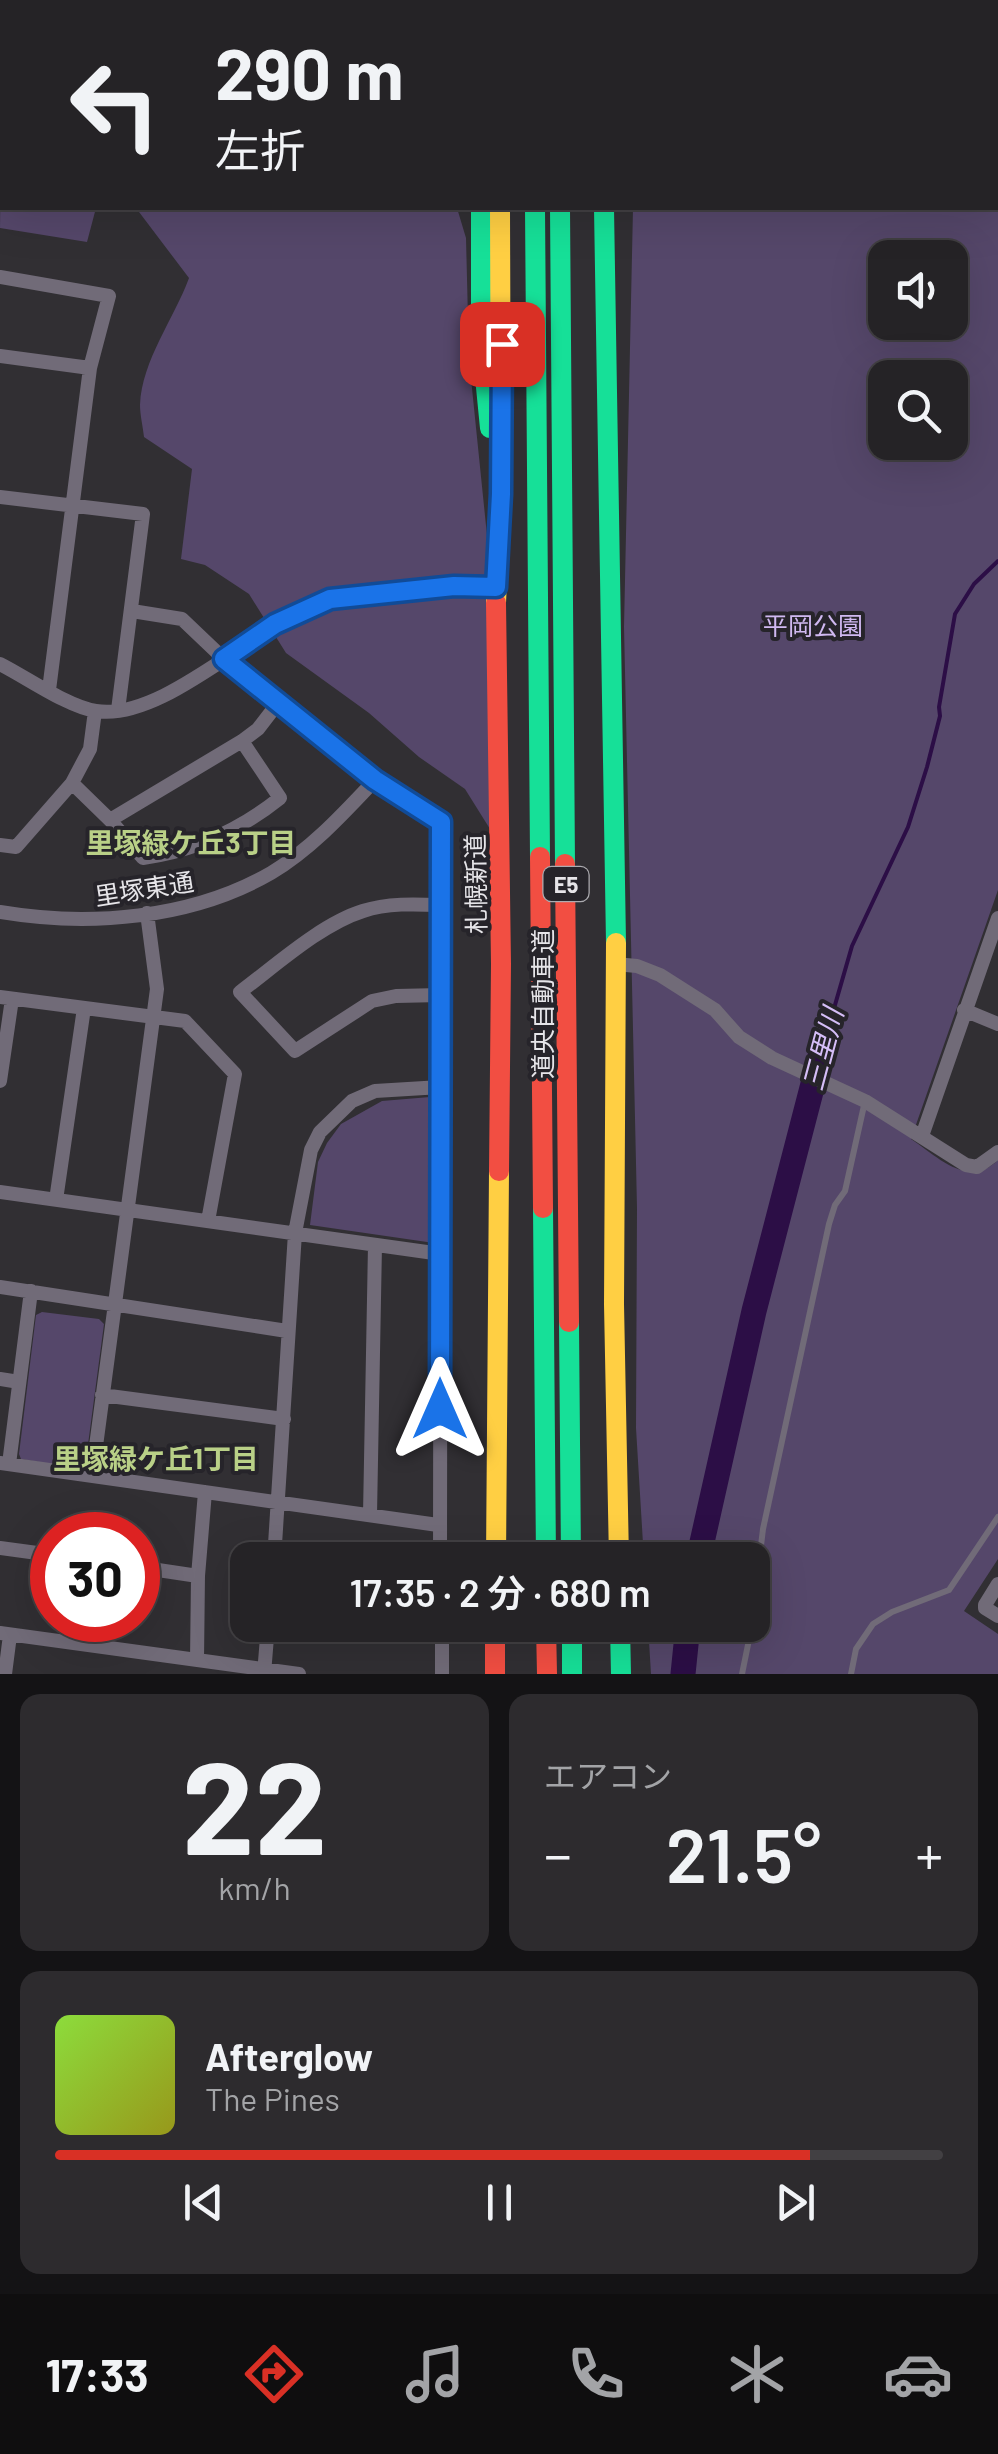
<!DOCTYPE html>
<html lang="ja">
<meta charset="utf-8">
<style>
:root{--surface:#252326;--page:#2d2b2e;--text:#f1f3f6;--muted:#a3a4a7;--line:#424043;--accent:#d93025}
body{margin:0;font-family:Barlow,"Noto Sans JP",sans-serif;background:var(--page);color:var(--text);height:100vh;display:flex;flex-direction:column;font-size:38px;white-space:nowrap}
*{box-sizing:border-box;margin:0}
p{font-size:32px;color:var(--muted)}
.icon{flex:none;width:55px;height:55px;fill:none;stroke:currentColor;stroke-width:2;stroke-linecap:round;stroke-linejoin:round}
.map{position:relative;height:1674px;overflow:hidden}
.drawer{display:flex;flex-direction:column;gap:20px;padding:20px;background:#141315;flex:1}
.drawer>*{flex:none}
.hud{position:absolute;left:0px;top:0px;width:1000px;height:210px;box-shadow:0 10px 40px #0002,0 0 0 2px var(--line);background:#252326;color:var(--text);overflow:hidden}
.controls{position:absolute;left:868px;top:240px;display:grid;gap:20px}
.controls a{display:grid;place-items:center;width:100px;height:100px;border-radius:20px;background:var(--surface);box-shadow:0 10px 40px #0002,0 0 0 2px var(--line);font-size:50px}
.speed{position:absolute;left:30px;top:1512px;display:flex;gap:20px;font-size:50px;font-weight:700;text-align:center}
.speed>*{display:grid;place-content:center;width:130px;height:130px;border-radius:50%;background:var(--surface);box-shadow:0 10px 40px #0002,0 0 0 2px var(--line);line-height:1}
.speed .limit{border:15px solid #d22;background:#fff;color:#111}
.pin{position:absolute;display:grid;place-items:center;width:85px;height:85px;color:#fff;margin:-42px;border-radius:20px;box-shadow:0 5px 15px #0006}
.me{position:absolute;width:110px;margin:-55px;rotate:0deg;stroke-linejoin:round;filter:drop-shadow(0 0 8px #0008)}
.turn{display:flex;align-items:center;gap:35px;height:210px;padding:0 50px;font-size:45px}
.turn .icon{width:130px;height:130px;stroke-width:2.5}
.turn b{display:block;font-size:70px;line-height:85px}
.big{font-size:75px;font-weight:600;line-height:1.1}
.drawer .widget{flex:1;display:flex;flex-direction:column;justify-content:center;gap:15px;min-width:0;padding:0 35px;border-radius:20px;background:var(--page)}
.drawer .dial{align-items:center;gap:0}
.dial b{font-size:130px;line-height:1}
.song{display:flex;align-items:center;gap:30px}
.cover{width:120px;height:120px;border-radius:15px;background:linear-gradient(135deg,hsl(90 70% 55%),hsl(60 70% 35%))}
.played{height:10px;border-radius:5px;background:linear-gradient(90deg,var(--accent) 85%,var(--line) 85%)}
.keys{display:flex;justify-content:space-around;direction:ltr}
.heat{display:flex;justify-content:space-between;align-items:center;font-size:55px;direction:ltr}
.drawer .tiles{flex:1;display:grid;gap:20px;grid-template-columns:1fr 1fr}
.widget:last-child{grid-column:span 2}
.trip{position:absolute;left:230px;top:1542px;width:540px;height:100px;border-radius:20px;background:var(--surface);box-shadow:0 10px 40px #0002,0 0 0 2px var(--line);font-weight:600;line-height:100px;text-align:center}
.tabs{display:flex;height:160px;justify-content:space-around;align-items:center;background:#0f0e0f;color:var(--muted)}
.tabs .icon{width:70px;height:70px}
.tabs .active{color:var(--accent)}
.tabs b{font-size:45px;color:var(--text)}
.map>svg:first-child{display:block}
.green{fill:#55476a;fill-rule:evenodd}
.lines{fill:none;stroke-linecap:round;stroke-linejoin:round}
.stream{stroke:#2c0e46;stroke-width:4}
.river{stroke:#2c0e46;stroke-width:25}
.lane{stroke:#716b78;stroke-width:6}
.street{stroke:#716b78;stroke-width:14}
.fast{stroke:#16e098;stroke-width:20}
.slow{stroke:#ffcf43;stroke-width:20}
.jam{stroke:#f24e42;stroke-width:20}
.route-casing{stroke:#114b97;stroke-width:25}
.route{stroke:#1a73e8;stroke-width:18}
.labels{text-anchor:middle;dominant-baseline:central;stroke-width:8;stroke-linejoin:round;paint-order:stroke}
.shield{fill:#26242a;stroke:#acabb0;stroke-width:2.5}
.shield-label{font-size:22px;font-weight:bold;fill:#e6e5e9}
.park-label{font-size:25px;fill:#d0b9f1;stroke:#26242a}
.street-label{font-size:25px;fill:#e6e5e9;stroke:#26242a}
.neighbourhood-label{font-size:28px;font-weight:bold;fill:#b9d087;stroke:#26242a}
.water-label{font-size:28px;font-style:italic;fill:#d5bef7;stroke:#26242a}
</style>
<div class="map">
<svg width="998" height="1674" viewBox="0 0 998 1674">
<rect width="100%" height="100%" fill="#312f33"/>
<path class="green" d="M 47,0 L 334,0 L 45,2 Z
M 2,51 L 2,208 L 96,208 L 87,242 L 0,228 Z
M 998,150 L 998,890 L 911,1139 C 938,1157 968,1189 998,1160 L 998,1559 L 964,1611 L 998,1634 L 998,1674 L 651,1674 L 648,1625 L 752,1625 L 752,1560 L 644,1560 L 636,1428 L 637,1208 L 624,627 L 633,208 L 998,208 ZM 885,258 L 950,258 L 950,322 L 885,322 ZM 885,378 L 950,378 L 950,442 L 885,442 Z
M 136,208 L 457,208 L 466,238 L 469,359 L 489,555 L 490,829 L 465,789 L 419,757 L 369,713 L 286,653 L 249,594 L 205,565 L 181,559 L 192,469 L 144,437 C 143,427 140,415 140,405 C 142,360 174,319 189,278 Z
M 430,1097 L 435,1101 L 434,1243 L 310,1225 L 318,1162 L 327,1143 L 341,1124 L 382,1101 Z
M 42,1312 L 99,1319 L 104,1324 L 85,1467 L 80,1469 L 21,1459 L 19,1454 L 36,1315 Z"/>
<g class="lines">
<path class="stream" d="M 820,1057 L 852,946 L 908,827 L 927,767 L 940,716 L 939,707 L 955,614 L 974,584 L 998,561"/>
<path class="river" d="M 698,1560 L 754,1311 L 820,1057
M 683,1674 L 688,1625"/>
<path class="lane" d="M 752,1620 L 763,1529 L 829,1224 L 835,1205 L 845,1191 L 865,1101
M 742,1674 L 752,1625
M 851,1674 L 856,1649 L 873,1624 L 892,1612 L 949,1590 L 998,1517"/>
<path class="street" d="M 699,0 L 706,2
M 910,0 L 915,2
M 678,2 L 678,0
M 870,2 L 872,0
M 991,2 L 993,0
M 0,277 L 109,296 L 90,368 L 49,690
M 0,356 L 90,368
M 0,497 L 143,514 L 118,710
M 132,611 L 182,619 L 224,659 L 375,780 L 441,821 L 440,1560
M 0,664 C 26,677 68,707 96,711 C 165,722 259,621 328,600 C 342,596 359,596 373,594 C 414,589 455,586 496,587
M 72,783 L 110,820 L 242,741 L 258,729 L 278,703
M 110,820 L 143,858 C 194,851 240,830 280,798 L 242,741
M 0,845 L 16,847 L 72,783 L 90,749 L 95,711
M 440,905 C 415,904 387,903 363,911 C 321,924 275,966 240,992 L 295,1051 L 372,1001 L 396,996 L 441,995
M 0,912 C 89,927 191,919 271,873 C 311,849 343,814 375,780
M 615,964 L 637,966 L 660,975 L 715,1010 L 739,1037 L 772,1058 L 865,1101 L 966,1165 L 977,1167 L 998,1152
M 0,997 L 185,1021 L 235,1074 L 208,1221
M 964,1010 L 998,1024
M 0,1081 L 12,999
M 922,1136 L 998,918
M 0,1192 L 441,1254
M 56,1200 L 84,1008
M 0,1287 L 287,1331
M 0,1379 L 19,1382
M 102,1395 L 284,1419
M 0,1463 L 438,1525
M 9,1464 L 31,1291
M 92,1476 L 157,989 L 147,913
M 370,1515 L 375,1245
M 0,1548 L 52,1555
M 274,1560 L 295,1233 L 311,1150 L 320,1132 L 352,1101 L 375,1091 L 441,1087
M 138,1567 L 198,1576
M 998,1584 L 985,1605 L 985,1608 L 998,1616
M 0,1633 L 299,1674
M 197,1660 L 198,1576 L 205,1492
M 5,1674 L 10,1635
M 264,1674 L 268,1625
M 442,1674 L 442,1625"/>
<path class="fast" d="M 481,0 L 481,2
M 497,0 L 497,2
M 560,0 L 560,2
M 602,0 L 602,2
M 621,0 L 621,2
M 481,208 L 481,336 L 490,428
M 535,208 L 540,857
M 560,208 L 565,864
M 604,208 L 616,943
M 543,1208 L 546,1560
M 569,1322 L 571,1560
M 572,1625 L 572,1674
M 620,1625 L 621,1674"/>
<path class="slow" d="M 533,0 L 533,2
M 0,16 L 2,13
M 496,603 L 501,494 L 500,208
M 616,943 L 614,1304 L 619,1560
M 496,1560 L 499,1171"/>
<path class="jam" d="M 496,603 L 501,964 L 499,1171
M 540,857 L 543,1208
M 565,864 L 569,1322
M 495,1625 L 495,1674
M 546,1625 L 547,1674"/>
</g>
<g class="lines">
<defs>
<path id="route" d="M 440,1409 L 441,822 L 375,780 L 224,659 L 275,624 L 330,599 L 454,586 L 496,587 L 501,494 L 502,344"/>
</defs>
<use href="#route" class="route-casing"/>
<use href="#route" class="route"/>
</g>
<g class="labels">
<rect class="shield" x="543.5" y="867" width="45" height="34" rx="8"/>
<g class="shield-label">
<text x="566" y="884">E5</text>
</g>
<g class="park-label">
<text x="813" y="625">平岡公園</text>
</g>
<g class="street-label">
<text transform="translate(475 884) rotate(-91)">札幌新道</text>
<text transform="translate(144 888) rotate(-9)">里塚東通</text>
<text transform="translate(542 1004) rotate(-90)">道央自動車道</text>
</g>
<g class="neighbourhood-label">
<text x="191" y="842">里塚緑ケ丘3丁目</text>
<text x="156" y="1458">里塚緑ケ丘1丁目</text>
</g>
<g class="water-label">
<text transform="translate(822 1049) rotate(-75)">三里川</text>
</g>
</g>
</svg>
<div class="controls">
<a><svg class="icon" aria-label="sound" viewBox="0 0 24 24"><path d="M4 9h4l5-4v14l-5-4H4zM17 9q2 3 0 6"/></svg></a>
<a><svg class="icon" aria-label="search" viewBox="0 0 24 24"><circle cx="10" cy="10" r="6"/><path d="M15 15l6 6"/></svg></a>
</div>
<div class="speed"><div class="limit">30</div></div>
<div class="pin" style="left:502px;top:344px;background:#d93025"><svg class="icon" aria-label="arrive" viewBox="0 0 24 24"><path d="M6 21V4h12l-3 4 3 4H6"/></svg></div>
<svg class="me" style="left:440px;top:1409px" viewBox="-20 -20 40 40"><path d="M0-17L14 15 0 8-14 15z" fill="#1a73e8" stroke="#fff" stroke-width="4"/></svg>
<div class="trip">17:35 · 2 分 · 680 m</div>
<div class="hud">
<div class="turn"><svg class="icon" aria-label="left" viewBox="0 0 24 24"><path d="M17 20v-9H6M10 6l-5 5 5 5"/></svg><div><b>290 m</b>左折</div></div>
</div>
</div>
<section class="drawer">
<div class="tiles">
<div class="widget dial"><b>22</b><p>km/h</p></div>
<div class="widget"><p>エアコン</p>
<div class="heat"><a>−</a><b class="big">21.5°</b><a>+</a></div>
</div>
<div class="widget">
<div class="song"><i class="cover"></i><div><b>Afterglow</b><p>The Pines</p></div></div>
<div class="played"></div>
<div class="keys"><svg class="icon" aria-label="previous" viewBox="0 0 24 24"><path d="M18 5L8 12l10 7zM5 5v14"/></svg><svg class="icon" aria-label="pause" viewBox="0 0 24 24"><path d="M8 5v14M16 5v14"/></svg><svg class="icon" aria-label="next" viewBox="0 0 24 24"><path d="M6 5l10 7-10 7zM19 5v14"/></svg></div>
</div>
</div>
</section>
<nav class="tabs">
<b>17:33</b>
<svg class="icon active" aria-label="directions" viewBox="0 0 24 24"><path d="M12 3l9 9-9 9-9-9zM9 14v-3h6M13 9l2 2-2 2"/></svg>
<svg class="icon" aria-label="music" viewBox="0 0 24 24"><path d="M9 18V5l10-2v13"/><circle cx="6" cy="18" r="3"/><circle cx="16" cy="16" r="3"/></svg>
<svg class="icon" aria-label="phone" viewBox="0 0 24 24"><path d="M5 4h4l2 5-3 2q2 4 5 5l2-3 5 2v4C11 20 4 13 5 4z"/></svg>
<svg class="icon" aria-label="climate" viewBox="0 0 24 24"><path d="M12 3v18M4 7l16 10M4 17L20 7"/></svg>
<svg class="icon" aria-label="car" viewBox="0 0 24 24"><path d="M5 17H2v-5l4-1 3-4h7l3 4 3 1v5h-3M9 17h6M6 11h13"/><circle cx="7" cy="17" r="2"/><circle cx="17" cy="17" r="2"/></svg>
</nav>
